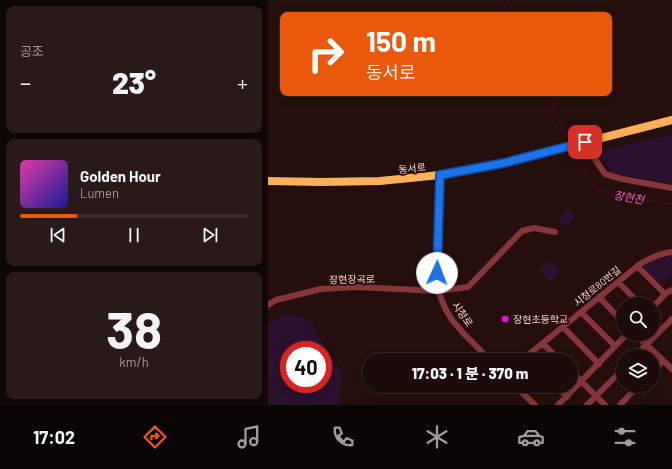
<!DOCTYPE html>
<html lang="ko">
<meta charset="utf-8">
<style>
:root{--surface:#1c0b0a;--page:#291918;--text:#f1f3f6;--muted:#a09b9c;--line:#3a2b2b;--accent:#ea580c}
body{margin:0;font-family:Barlow,"Noto Sans KR",sans-serif;background:var(--page);color:var(--text);height:100vh;display:flex;flex-direction:column;font-size:15px;white-space:nowrap}
*{box-sizing:border-box;margin:0}
p{font-size:13px;color:var(--muted)}
.icon{flex:none;width:22px;height:22px;fill:none;stroke:currentColor;stroke-width:2;stroke-linecap:round;stroke-linejoin:round}
.map{position:relative;flex:1;overflow:hidden}
.panel{display:flex;flex-direction:column;gap:6px;padding:6px;background:#0f0606;width:268px}
.panel>*{flex:none}
.hud{position:absolute;left:12px;top:12px;width:332px;height:84px;border-radius:8px;box-shadow:0 2px 10px #0003,0 0 0 1px var(--line);background:#ea580c;color:#fff;overflow:hidden}
.controls{position:absolute;left:348px;top:297px;display:grid;gap:8px}
.controls a{display:grid;place-items:center;width:44px;height:44px;border-radius:50%;background:var(--surface);box-shadow:0 2px 10px #0003,0 0 0 1px var(--line);font-size:20px}
.speed{position:absolute;left:12px;top:341px;display:flex;gap:8px;font-size:20px;font-weight:700;text-align:center}
.speed>*{display:grid;place-content:center;width:52px;height:52px;border-radius:50%;background:var(--surface);box-shadow:0 2px 10px #0003,0 0 0 1px var(--line);line-height:1}
.speed .limit{border:6px solid #d22;background:#fff;color:#111}
.pin{position:absolute;display:grid;place-items:center;width:34px;height:34px;color:#fff;margin:-17px;border-radius:8px;box-shadow:0 2px 6px #0006}
.me{position:absolute;width:44px;margin:-22px;rotate:2deg;stroke-linejoin:round;filter:drop-shadow(0 0 3px #0008)}
.turn{display:flex;align-items:center;gap:14px;height:84px;padding:0 20px;font-size:18px}
.turn .icon{width:52px;height:52px;stroke-width:2.5}
.turn b{display:block;font-size:28px;line-height:34px}
.big{font-size:30px;font-weight:800;line-height:1.1}
.panel .card{flex:1;display:flex;flex-direction:column;justify-content:center;gap:6px;min-width:0;padding:0 14px;border-radius:8px;background:var(--page)}
.panel .dial{align-items:center;gap:0}
.dial b{font-size:52px;line-height:1}
.song{display:flex;align-items:center;gap:12px}
.cover{width:48px;height:48px;border-radius:6px;background:linear-gradient(135deg,hsl(320 70% 55%),hsl(240 70% 35%))}
.played{height:4px;border-radius:2px;background:linear-gradient(90deg,var(--accent) 25%,var(--line) 25%)}
.keys{display:flex;justify-content:space-around;direction:ltr}
.heat{display:flex;justify-content:space-between;align-items:center;font-size:22px;direction:ltr}
.trip{position:absolute;left:94px;top:353px;width:216px;height:40px;border-radius:20px;background:var(--surface);box-shadow:0 2px 10px #0003,0 0 0 1px var(--line);font-weight:800;line-height:40px;text-align:center}
.menu{display:flex;height:64px;justify-content:space-around;align-items:center;background:#0b0404;color:var(--muted)}
.menu .icon{width:28px;height:28px}
.menu .selected{color:var(--accent)}
.menu b{font-size:18px;color:var(--text)}
main{display:flex;flex:1;min-height:0}
.map>svg:first-child{display:block}
.green{fill:#2b102f;fill-rule:evenodd}
.lines{fill:none;stroke-linecap:round;stroke-linejoin:round}
.stream{stroke:#440723;stroke-width:1.5}
.minor{stroke:#86353a;stroke-width:6}
.major{stroke:#ffb058;stroke-width:8}
.route-casing{stroke:#114b97;stroke-width:10}
.route{stroke:#1a73e8;stroke-width:7}
.poi-dot{fill:#fc00fb;stroke:#250f0d;stroke-width:1.5}
.labels{text-anchor:middle;dominant-baseline:central;stroke-width:4;stroke-linejoin:round;paint-order:stroke}
.street-label{font-size:10px;fill:#ffd2d1;stroke:#250f0d}
.poi-label{font-size:10px;fill:#ffd2d1;stroke:#250f0d;text-anchor:start}
.water-label{font-size:11px;font-style:italic;fill:#ff5fc5;stroke:#250f0d}
</style>
<main>
<section class="panel">
<div class="card"><p>공조</p>
<div class="heat"><a>−</a><b class="big">23°</b><a>+</a></div>
</div>
<div class="card">
<div class="song"><i class="cover"></i><div><b>Golden Hour</b><p>Lumen</p></div></div>
<div class="played"></div>
<div class="keys"><svg class="icon" aria-label="previous" viewBox="0 0 24 24"><path d="M18 5L8 12l10 7zM5 5v14"/></svg><svg class="icon" aria-label="pause" viewBox="0 0 24 24"><path d="M8 5v14M16 5v14"/></svg><svg class="icon" aria-label="next" viewBox="0 0 24 24"><path d="M6 5l10 7-10 7zM19 5v14"/></svg></div>
</div>
<div class="card dial"><b>38</b><p>km/h</p></div>
</section>
<div class="map">
<svg width="404" height="405" viewBox="0 0 404 405">
<rect width="100%" height="100%" fill="#250f0d"/>
<path class="green" d="M 404,135 L 404,184 L 344,173 L 331,151 Z
M 301,209 L 308,217 L 297,227 L 290,219 Z
M 404,256 L 404,276 L 391,284 L 375,269 C 380,259 394,257 404,256 Z
M 282,260 L 293,272 L 282,282 L 271,271 Z
M 20,313 L 40,319 L 75,374 L 70,405 L 0,405 L 0,324 ZM 21,350 L 55,350 L 55,384 L 21,384 Z"/>
<g class="lines">
<path class="stream" d="M 239,0 L 247,15
M 284,93 L 287,114 L 302,143
M 305,148 L 323,182 L 337,193 L 404,204"/>
<path class="minor" d="M 326,158 L 337,174 L 354,179 L 404,188
M 172,175 L 169,273 L 170,291 L 177,308 L 184,320 L 196,334 L 222,360
M 369,266 L 397,294
M 350,282 L 372,304
M 331,297 L 355,322
M 0,305 L 8,300 L 53,289 L 88,287 L 170,291 L 200,287 L 254,231 L 266,228 L 287,232
M 385,307 L 398,293 L 404,290
M 313,312 L 347,346
M 295,327 L 331,364
M 367,334 L 404,369
M 275,344 L 292,360
M 367,356 L 404,319
M 254,360 L 372,264 C 382,258 392,253 404,252
M 303,371 L 337,405
M 385,371 L 395,361
M 247,386 L 267,405
M 288,386 L 299,397
M 290,405 L 359,334
M 319,405 L 355,369
M 352,405 L 370,386"/>
<path class="major" d="M 0,181 L 53,182 L 112,181 L 172,175 L 236,163 L 404,120"/>
</g>
<g class="lines">
<defs>
<path id="route" d="M 169,273 L 172,175 L 236,163 L 317,142"/>
</defs>
<use href="#route" class="route-casing"/>
<use href="#route" class="route"/>
</g>
<circle class="poi-dot" cx="237" cy="319" r="4"/>
<g class="labels">
<g class="street-label">
<text transform="translate(144 168) rotate(-6)">동서로</text>
<text transform="translate(84 279) rotate(-1)">장현장곡로</text>
<text transform="translate(329 286) rotate(-39)">시청로80번길</text>
<text transform="translate(195 314) rotate(55)">시청로</text>
</g>
<g class="poi-label">
<text x="245" y="319">장현초등학교</text>
</g>
<g class="water-label">
<text transform="translate(361 197) rotate(10)">장현천</text>
</g>
</g>
</svg>
<div class="controls">
<a><svg class="icon" aria-label="search" viewBox="0 0 24 24"><circle cx="10" cy="10" r="6"/><path d="M15 15l6 6"/></svg></a>
<a><svg class="icon" aria-label="layers" viewBox="0 0 24 24"><path d="M12 4l9 5-9 5-9-5zM3 14l9 5 9-5"/></svg></a>
</div>
<div class="speed"><div class="limit">40</div></div>
<div class="pin" style="left:317px;top:142px;background:#d93025"><svg class="icon" aria-label="arrive" viewBox="0 0 24 24"><path d="M6 21V4h12l-3 4 3 4H6"/></svg></div>
<svg class="me" style="left:169px;top:273px" viewBox="-20 -20 40 40"><circle r="19" fill="#fff"/><path d="M0-13L10 11 0 6-10 11z" fill="#1a73e8"/></svg>
<div class="trip">17:03 · 1 분 · 370 m</div>
<div class="hud">
<div class="turn"><svg class="icon" aria-label="right" viewBox="0 0 24 24"><path d="M7 20v-9h11M14 6l5 5-5 5"/></svg><div><b>150 m</b>동서로</div></div>
</div>
</div>
</main>
<nav class="menu">
<b>17:02</b>
<svg class="icon selected" aria-label="directions" viewBox="0 0 24 24"><path d="M12 3l9 9-9 9-9-9zM9 14v-3h6M13 9l2 2-2 2"/></svg>
<svg class="icon" aria-label="music" viewBox="0 0 24 24"><path d="M9 18V5l10-2v13"/><circle cx="6" cy="18" r="3"/><circle cx="16" cy="16" r="3"/></svg>
<svg class="icon" aria-label="phone" viewBox="0 0 24 24"><path d="M5 4h4l2 5-3 2q2 4 5 5l2-3 5 2v4C11 20 4 13 5 4z"/></svg>
<svg class="icon" aria-label="climate" viewBox="0 0 24 24"><path d="M12 3v18M4 7l16 10M4 17L20 7"/></svg>
<svg class="icon" aria-label="car" viewBox="0 0 24 24"><path d="M5 17H2v-5l4-1 3-4h7l3 4 3 1v5h-3M9 17h6M6 11h13"/><circle cx="7" cy="17" r="2"/><circle cx="17" cy="17" r="2"/></svg>
<svg class="icon" aria-label="filters" viewBox="0 0 24 24"><path d="M4 7h16M4 17h16"/><circle cx="9" cy="7" r="2"/><circle cx="15" cy="17" r="2"/></svg>
</nav>
